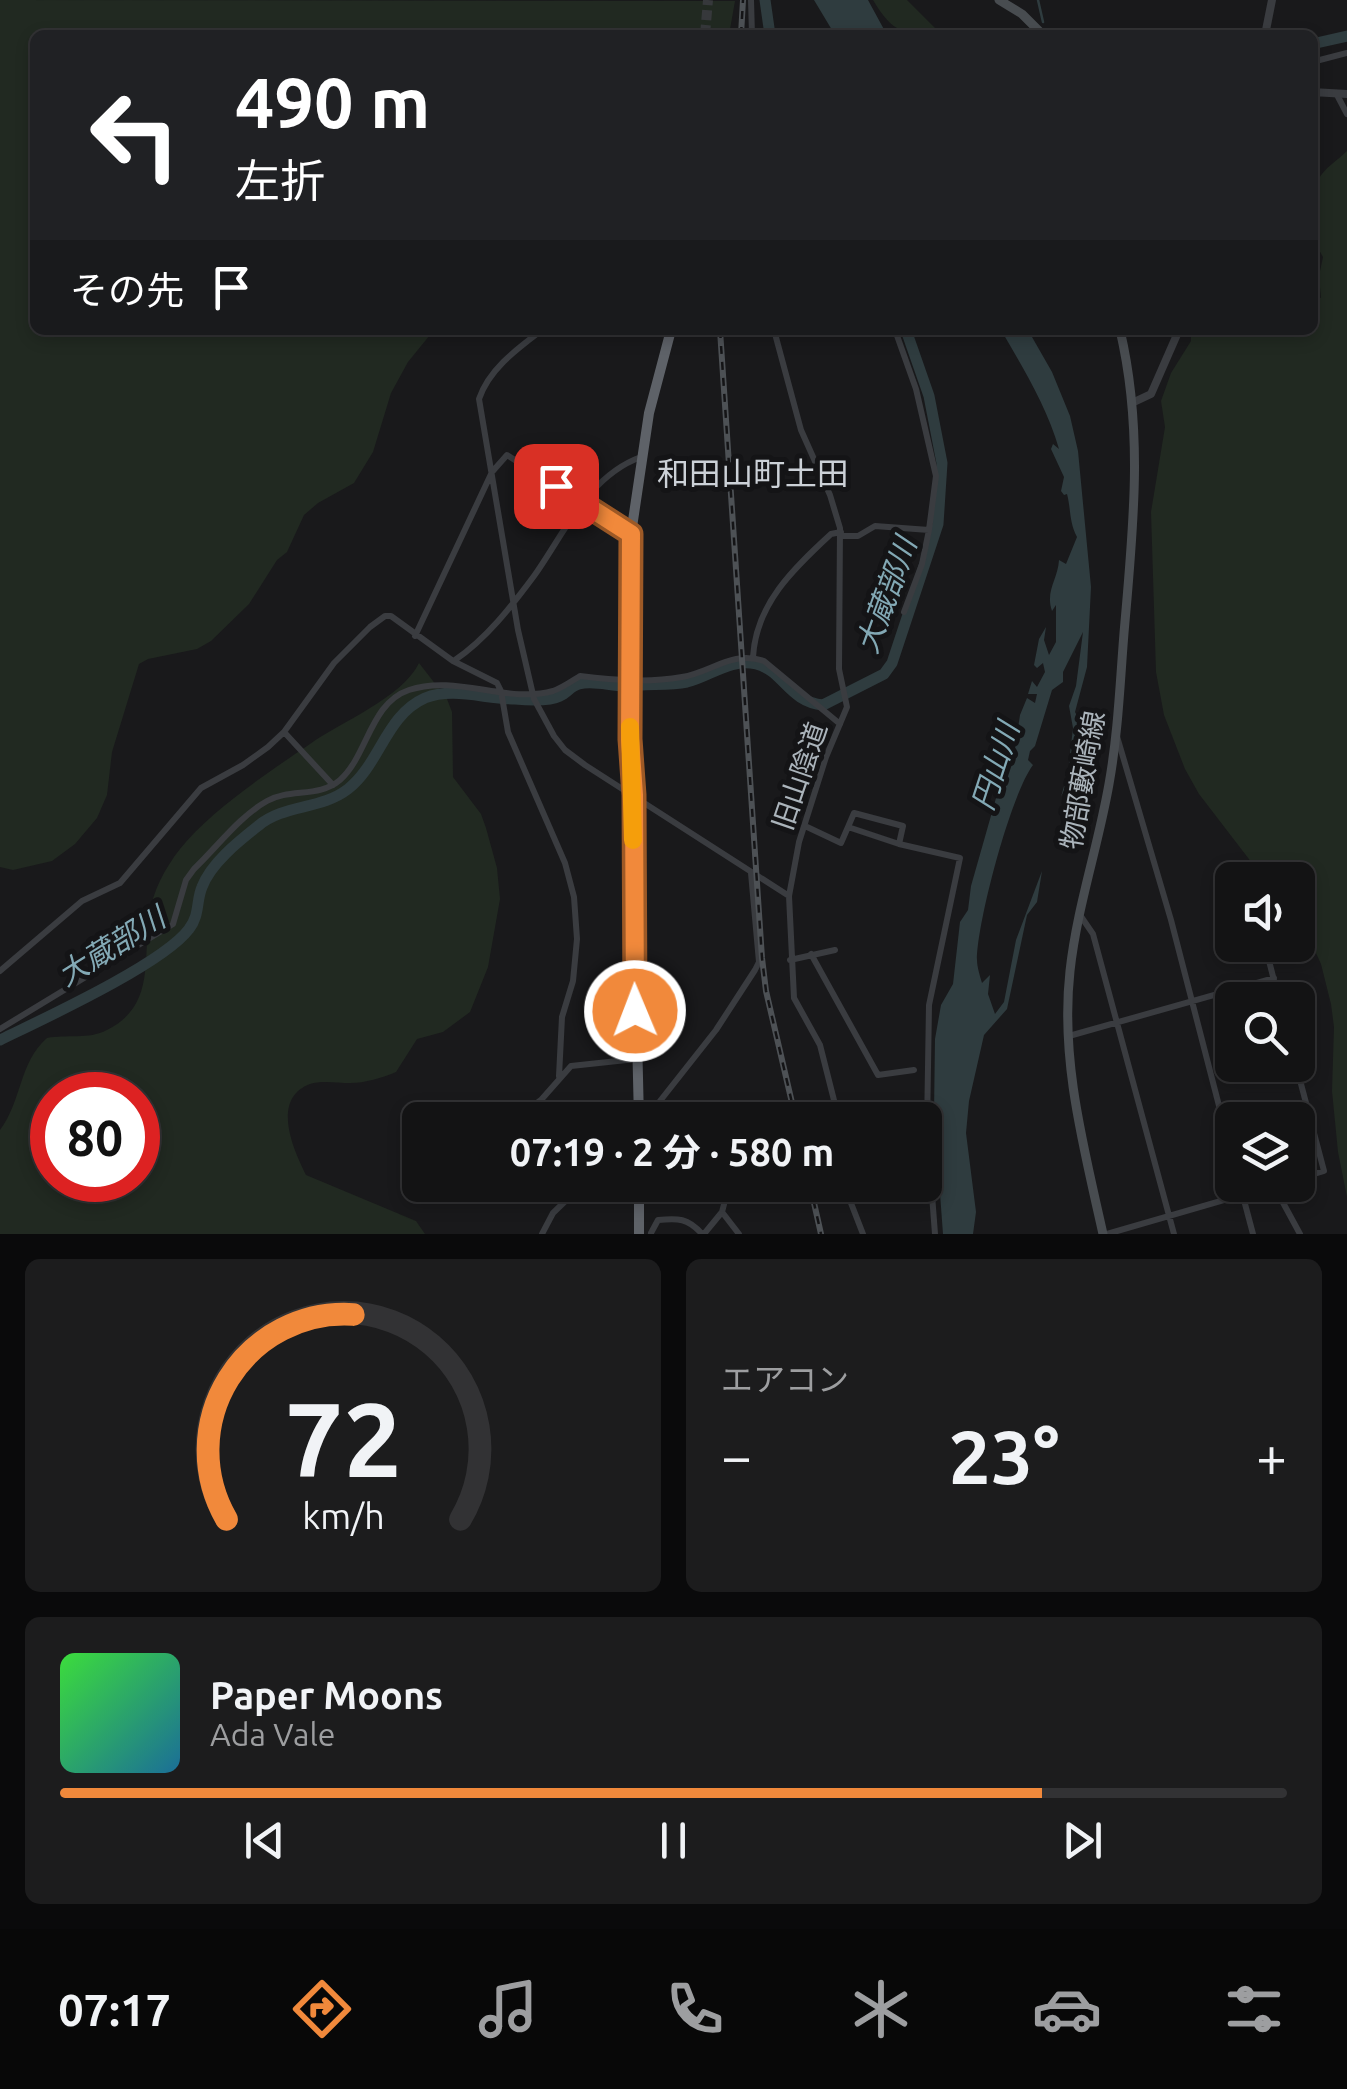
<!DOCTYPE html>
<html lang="ja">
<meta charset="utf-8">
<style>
:root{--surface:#131314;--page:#1c1c1d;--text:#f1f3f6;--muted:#9d9ea0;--line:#323234;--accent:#f1893b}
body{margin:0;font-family:Ubuntu,"Noto Sans JP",sans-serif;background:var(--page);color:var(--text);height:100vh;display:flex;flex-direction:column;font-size:38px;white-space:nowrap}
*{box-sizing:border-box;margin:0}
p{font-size:32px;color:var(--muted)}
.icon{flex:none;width:55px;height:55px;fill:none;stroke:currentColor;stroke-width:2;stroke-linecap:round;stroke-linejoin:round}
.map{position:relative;height:1234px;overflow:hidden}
.drawer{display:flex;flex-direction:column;gap:25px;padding:25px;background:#0a0a0b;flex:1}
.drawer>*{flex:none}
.hud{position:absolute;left:30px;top:30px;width:1288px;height:305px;border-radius:15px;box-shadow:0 5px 15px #0003,0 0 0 2px var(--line);background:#202124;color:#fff;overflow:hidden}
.tools{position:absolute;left:1215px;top:862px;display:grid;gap:20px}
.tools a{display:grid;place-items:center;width:100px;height:100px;border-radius:15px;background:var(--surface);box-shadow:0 5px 15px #0003,0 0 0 2px var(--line);font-size:50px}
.speed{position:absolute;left:30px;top:1072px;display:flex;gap:20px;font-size:50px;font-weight:700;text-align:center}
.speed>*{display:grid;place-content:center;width:130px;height:130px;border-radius:50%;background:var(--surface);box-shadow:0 5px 15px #0003,0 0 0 2px var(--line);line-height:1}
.speed .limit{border:15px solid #d22;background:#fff;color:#111}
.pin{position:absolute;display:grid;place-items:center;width:85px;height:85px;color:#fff;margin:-42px;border-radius:20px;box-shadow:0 5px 15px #0006}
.me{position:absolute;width:110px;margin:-55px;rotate:359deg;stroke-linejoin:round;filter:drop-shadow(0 0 8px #0008)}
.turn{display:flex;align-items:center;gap:35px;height:210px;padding:0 40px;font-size:45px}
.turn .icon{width:130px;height:130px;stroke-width:2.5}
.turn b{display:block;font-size:70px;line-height:85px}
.then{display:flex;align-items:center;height:95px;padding:0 40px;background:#0003;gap:20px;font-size:38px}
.big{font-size:75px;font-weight:700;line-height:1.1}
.drawer .widget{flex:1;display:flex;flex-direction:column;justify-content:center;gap:15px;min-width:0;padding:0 35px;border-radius:15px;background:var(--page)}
.drawer .dial{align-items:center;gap:0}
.dial svg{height:260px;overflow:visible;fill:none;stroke:var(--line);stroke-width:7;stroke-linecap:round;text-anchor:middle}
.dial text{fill:var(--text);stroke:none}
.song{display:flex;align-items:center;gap:30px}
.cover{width:120px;height:120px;border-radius:15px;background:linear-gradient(135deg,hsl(120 70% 55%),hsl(200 70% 35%))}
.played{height:10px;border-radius:5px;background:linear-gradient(90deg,var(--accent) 80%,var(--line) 80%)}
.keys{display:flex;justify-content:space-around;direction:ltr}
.heat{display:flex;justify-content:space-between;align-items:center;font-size:55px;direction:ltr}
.drawer .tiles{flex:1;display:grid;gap:25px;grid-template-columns:1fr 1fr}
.widget:last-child{grid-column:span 2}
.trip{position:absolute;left:402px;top:1102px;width:540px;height:100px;border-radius:15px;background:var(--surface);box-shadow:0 5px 15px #0003,0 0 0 2px var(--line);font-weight:700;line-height:100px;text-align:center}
.tab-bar{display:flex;height:160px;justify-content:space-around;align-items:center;background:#080808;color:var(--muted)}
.tab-bar .icon{width:70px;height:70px}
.tab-bar .on{color:var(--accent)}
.tab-bar b{font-size:45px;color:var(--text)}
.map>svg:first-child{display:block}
.green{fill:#212921;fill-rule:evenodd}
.water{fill:#2f3c3f}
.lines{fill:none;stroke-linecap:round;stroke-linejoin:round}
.stream{stroke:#2f3c3f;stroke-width:2.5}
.river{stroke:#2f3c3f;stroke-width:11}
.trunk-tunnel{stroke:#36383b;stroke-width:10;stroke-dasharray:10 5;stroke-linecap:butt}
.minor{stroke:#3a3c40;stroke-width:6}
.tertiary{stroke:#3a3c40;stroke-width:8}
.secondary{stroke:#484c50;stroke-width:9}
.trunk{stroke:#5e6268;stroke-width:10}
.rail-casing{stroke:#4d5155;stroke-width:6}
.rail{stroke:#141416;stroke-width:2.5;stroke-dasharray:8;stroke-linecap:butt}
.route-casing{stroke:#9d5926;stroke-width:25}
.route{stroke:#f1893b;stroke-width:18}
.slow{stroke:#f59e0b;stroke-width:18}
.labels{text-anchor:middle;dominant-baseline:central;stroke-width:10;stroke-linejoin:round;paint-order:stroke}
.street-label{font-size:28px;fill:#abb4bb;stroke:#141416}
.water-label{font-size:30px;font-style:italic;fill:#83a9b5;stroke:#141416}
.quarter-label{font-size:32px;fill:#ccd1d7;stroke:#141416}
</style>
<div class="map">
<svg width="1347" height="1234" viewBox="0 0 1347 1234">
<rect width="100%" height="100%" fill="#19191b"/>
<path class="green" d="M 0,0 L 735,1 L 729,35 L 35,35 L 35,330 L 434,330 L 408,362 L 391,393 L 373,452 L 354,483 L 318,503 L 304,515 L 287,552 L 277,560 L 249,604 L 211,641 L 197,649 L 148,659 L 139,664 L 112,752 L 107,795 L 97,818 L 75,844 L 52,861 L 13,870 L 0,867 Z
M 873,0 L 907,0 L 942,35 C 905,35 893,34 873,0 Z
M 1347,151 L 1347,1197 L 1338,1152 L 1332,1091 L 1334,1027 L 1331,1004 L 1321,964 L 1306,931 L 1298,921 L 1298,880 L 1265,880 L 1199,794 L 1185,769 L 1164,715 L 1156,672 L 1151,512 L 1165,427 L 1161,401 L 1171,373 L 1191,341 L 1191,330 L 1312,330 L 1313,295 L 1321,298 L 1319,276 L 1323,257 C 1310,236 1307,203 1318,180 C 1325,167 1337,161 1347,151 Z
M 419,663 L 447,699 L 452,712 L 453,777 L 481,814 L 486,828 L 497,868 L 500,899 L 488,967 L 470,1012 L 443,1032 L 417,1039 L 396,1072 C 382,1078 365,1083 350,1083 C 338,1083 321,1080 310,1084 C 270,1099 294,1151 306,1175 L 416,1221 L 425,1234 L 0,1234 L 0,1130 C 22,1101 19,1062 47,1038 C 67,1034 88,1040 107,1030 C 155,1006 143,961 149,917 C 152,892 165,868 180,849 C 210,811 270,771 310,744 C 341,722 403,697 419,663 ZM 52,1095 L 138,1095 L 138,1180 L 52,1180 Z"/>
<path class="water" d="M 814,0 L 868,0 L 887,35 L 835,35 Z
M 1001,330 L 1028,330 L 1052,372 L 1070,416 L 1078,451 L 1091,587 L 1087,667 L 1075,712 L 1078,718 L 1070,775 L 1061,797 L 1068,772 L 1073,728 L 1069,706 L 1076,686 L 1083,632 L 1063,672 L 1063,682 L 1052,690 L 1035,746 L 1030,751 L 1028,760 L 1033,765 C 1011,794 977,922 977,960 C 977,967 980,976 982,983 L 990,975 L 988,994 L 995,1014 L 1004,1002 L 1016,940 L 1042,871 L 1037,902 L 1027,915 L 1007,1009 L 984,1035 L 969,1101 L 966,1133 L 976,1212 L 973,1234 L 943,1234 L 934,1113 L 935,1039 L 941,1005 L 953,984 L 960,922 L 968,910 L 971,886 L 1000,784 L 1015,748 L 1020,715 L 1027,698 L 1035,703 L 1037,694 L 1028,694 L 1032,681 L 1037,687 L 1045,672 L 1043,663 L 1037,668 L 1034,665 L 1039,639 L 1046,627 L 1044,640 L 1049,655 L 1056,642 L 1056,605 L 1052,611 C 1045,591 1058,579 1059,560 L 1066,564 L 1077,537 C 1069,522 1071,509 1067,494 L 1064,495 L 1061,491 L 1064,477 L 1051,449 L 1053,444 L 1059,449 C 1047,407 1023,368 1001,330 Z"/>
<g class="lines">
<path class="stream" d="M 1038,0 L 1043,22"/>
<path class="river" d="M 765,0 L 770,35
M 1312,44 L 1347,36
M 639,685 C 655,684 672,685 687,682 C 711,676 730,658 756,664 C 783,670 789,702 823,705 L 884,674 L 892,663 L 938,524 L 942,463 L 929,396 L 906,330
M 0,1040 C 43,1019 163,964 189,929 C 200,915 196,901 202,887 C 211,863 239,841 258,826 C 284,804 321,810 348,789 C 380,764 386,715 425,698 C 453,687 485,699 515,699 C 526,700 550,701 560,696 C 567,693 571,686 579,684 C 593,680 610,686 624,686"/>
<path class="trunk-tunnel" d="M 705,35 L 708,0"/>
<path class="minor" d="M 751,0 L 752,35
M 1221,35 L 1258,32
M 1312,62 L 1347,53
M 1336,93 L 1347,114
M 1312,115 L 1318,93
M 542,330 C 517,349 489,369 479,399 L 518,630 L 534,699 L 554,736 L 565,750 L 585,765 L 789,896
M 774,330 L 801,430 L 830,495 L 840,528 L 839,669 L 847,707 L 826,757 L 799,842 L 789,896 L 794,998 L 820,1045 L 839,1120
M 841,536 L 858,536 L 875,526 L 929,530 L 936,476 L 916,389 L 895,330
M 904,612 L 922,564 L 929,530
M 415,636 L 492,472 L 507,455 L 630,533
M 753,657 C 756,604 793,569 831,534 L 841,532
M 455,660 C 486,639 511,607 534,576 C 564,534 588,476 641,457
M 284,732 L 333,785
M 1116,733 L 1171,920 L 1232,1156
M 805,826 L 841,843 L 848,827 L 899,844 L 960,858 L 929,1005 L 927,1129 L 935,1234
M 848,827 L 854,813 L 903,826 L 899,844
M 1080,915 L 1093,934 L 1174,1234
M 1265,945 L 1279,1000
M 811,954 L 878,1075 L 914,1070
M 790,960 L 835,950
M 0,971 L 82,901 L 120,883 L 201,788 L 243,765 L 268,747 L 284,732 L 334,663 L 370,627 L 385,616 L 391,616 L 453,661 L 497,683 L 501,691 L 508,732 L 565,863 L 574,897 L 577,939 L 573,981 L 562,1017 L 559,1076
M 0,1029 L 173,924 L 186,880 L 194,869 C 217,847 240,816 267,801 C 290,788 319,798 340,780 C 368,755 370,703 409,690 C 456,674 507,704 553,691 C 562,688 572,681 580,676 C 614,680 648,683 682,677 C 712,672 732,650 764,661 L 840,724
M 1069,1036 L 1274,978
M 1296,1065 L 1324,1171 L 1298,1179
M 514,1120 L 541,1100 L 571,1066 L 636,1059
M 645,1120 L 716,1030 L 755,970 L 759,962 L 751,873
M 844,1185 L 863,1234
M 1240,1185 L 1253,1234
M 1274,1186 L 1300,1234
M 500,1193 L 502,1185
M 722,1212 L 739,1234
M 651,1233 L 658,1220 C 678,1218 688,1218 702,1234
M 542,1234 L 553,1213 L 582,1185
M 704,1234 L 722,1212 L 728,1189
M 1107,1234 L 1276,1185"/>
<path class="tertiary" d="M 1265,35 L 1272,0
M 1312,92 L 1347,94
M 1134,402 L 1151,394 L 1179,330"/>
<path class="secondary" d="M 999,0 L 1022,14 L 1043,35
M 1103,1234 C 1084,1148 1060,1060 1070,971 C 1077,907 1098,847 1109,784 C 1118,734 1120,683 1124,633 C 1133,529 1144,432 1120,330"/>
<path class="trunk" d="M 639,1120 L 630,739 L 631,534 L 649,413 L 671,330
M 639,1185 L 639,1234"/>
<defs>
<path id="rail" d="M 741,35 L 743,0
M 720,330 L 762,958 L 766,991 L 796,1120
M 810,1185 L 821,1234"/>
</defs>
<use href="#rail" class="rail-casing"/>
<use href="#rail" class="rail"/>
</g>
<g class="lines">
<defs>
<path id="route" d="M 556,486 L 631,534 L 630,739 L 634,795 L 635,1011"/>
</defs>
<use href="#route" class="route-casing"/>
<use href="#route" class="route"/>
<path class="slow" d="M 630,727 L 633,840"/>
</g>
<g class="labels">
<g class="street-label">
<text transform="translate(799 776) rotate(-71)">旧山陰道</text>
<text transform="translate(1082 780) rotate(-80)">物部藪崎線</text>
</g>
<g class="water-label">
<text transform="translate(886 595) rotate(-70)">大蔵部川</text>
<text transform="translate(995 766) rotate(-72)">円山川</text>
<text transform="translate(111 946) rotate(-32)">大蔵部川</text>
</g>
<g class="quarter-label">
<text x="753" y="473">和田山町土田</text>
</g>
</g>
</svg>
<div class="tools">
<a><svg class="icon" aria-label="sound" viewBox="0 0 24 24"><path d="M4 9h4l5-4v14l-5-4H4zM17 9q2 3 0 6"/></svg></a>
<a><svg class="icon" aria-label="search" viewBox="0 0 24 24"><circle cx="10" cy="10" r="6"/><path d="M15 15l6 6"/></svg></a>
<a><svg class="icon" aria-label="layers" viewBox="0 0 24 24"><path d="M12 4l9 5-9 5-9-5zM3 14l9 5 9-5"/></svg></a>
</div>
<div class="speed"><div class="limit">80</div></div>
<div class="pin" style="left:556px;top:486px;background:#d93025"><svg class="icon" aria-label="arrive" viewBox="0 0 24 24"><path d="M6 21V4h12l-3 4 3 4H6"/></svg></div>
<svg class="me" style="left:635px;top:1011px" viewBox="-20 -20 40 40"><circle r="17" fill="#f1893b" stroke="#fff" stroke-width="3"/><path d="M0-11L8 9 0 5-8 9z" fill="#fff"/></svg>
<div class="trip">07:19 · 2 分 · 580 m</div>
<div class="hud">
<div class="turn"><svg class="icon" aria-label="left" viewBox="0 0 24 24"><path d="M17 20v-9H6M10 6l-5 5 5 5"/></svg><div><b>490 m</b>左折</div></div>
<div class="then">その先<svg class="icon" aria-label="arrive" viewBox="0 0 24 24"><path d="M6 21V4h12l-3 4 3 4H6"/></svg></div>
</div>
</div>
<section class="drawer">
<div class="tiles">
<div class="widget dial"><svg viewBox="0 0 100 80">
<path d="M14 69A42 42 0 1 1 86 69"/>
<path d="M14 69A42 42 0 0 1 53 6" stroke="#f1893b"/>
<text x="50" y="56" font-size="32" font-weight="700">72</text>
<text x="50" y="72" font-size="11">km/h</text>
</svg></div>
<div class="widget"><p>エアコン</p>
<div class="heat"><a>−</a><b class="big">23°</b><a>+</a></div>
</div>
<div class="widget">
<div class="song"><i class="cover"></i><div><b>Paper Moons</b><p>Ada Vale</p></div></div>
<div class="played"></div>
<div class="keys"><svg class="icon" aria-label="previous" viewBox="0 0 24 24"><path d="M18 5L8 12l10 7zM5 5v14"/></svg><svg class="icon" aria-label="pause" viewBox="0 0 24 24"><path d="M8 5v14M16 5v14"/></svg><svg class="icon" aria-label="next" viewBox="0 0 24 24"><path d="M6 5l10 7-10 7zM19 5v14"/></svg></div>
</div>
</div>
</section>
<nav class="tab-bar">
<b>07:17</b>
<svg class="icon on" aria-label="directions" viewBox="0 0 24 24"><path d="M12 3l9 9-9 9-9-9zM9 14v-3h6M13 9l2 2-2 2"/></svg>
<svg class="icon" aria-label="music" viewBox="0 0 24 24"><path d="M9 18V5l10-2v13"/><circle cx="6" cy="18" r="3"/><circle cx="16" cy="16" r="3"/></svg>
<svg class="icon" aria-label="phone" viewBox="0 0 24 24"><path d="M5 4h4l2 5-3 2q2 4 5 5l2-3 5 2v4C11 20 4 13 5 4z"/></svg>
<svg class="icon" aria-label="climate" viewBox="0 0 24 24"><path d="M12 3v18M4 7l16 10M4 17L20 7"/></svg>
<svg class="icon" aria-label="car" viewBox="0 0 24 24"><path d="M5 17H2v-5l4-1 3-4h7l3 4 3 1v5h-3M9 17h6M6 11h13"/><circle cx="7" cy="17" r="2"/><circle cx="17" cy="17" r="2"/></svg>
<svg class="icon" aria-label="filters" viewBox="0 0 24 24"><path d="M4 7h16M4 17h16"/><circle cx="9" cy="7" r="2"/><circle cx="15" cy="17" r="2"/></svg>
</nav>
